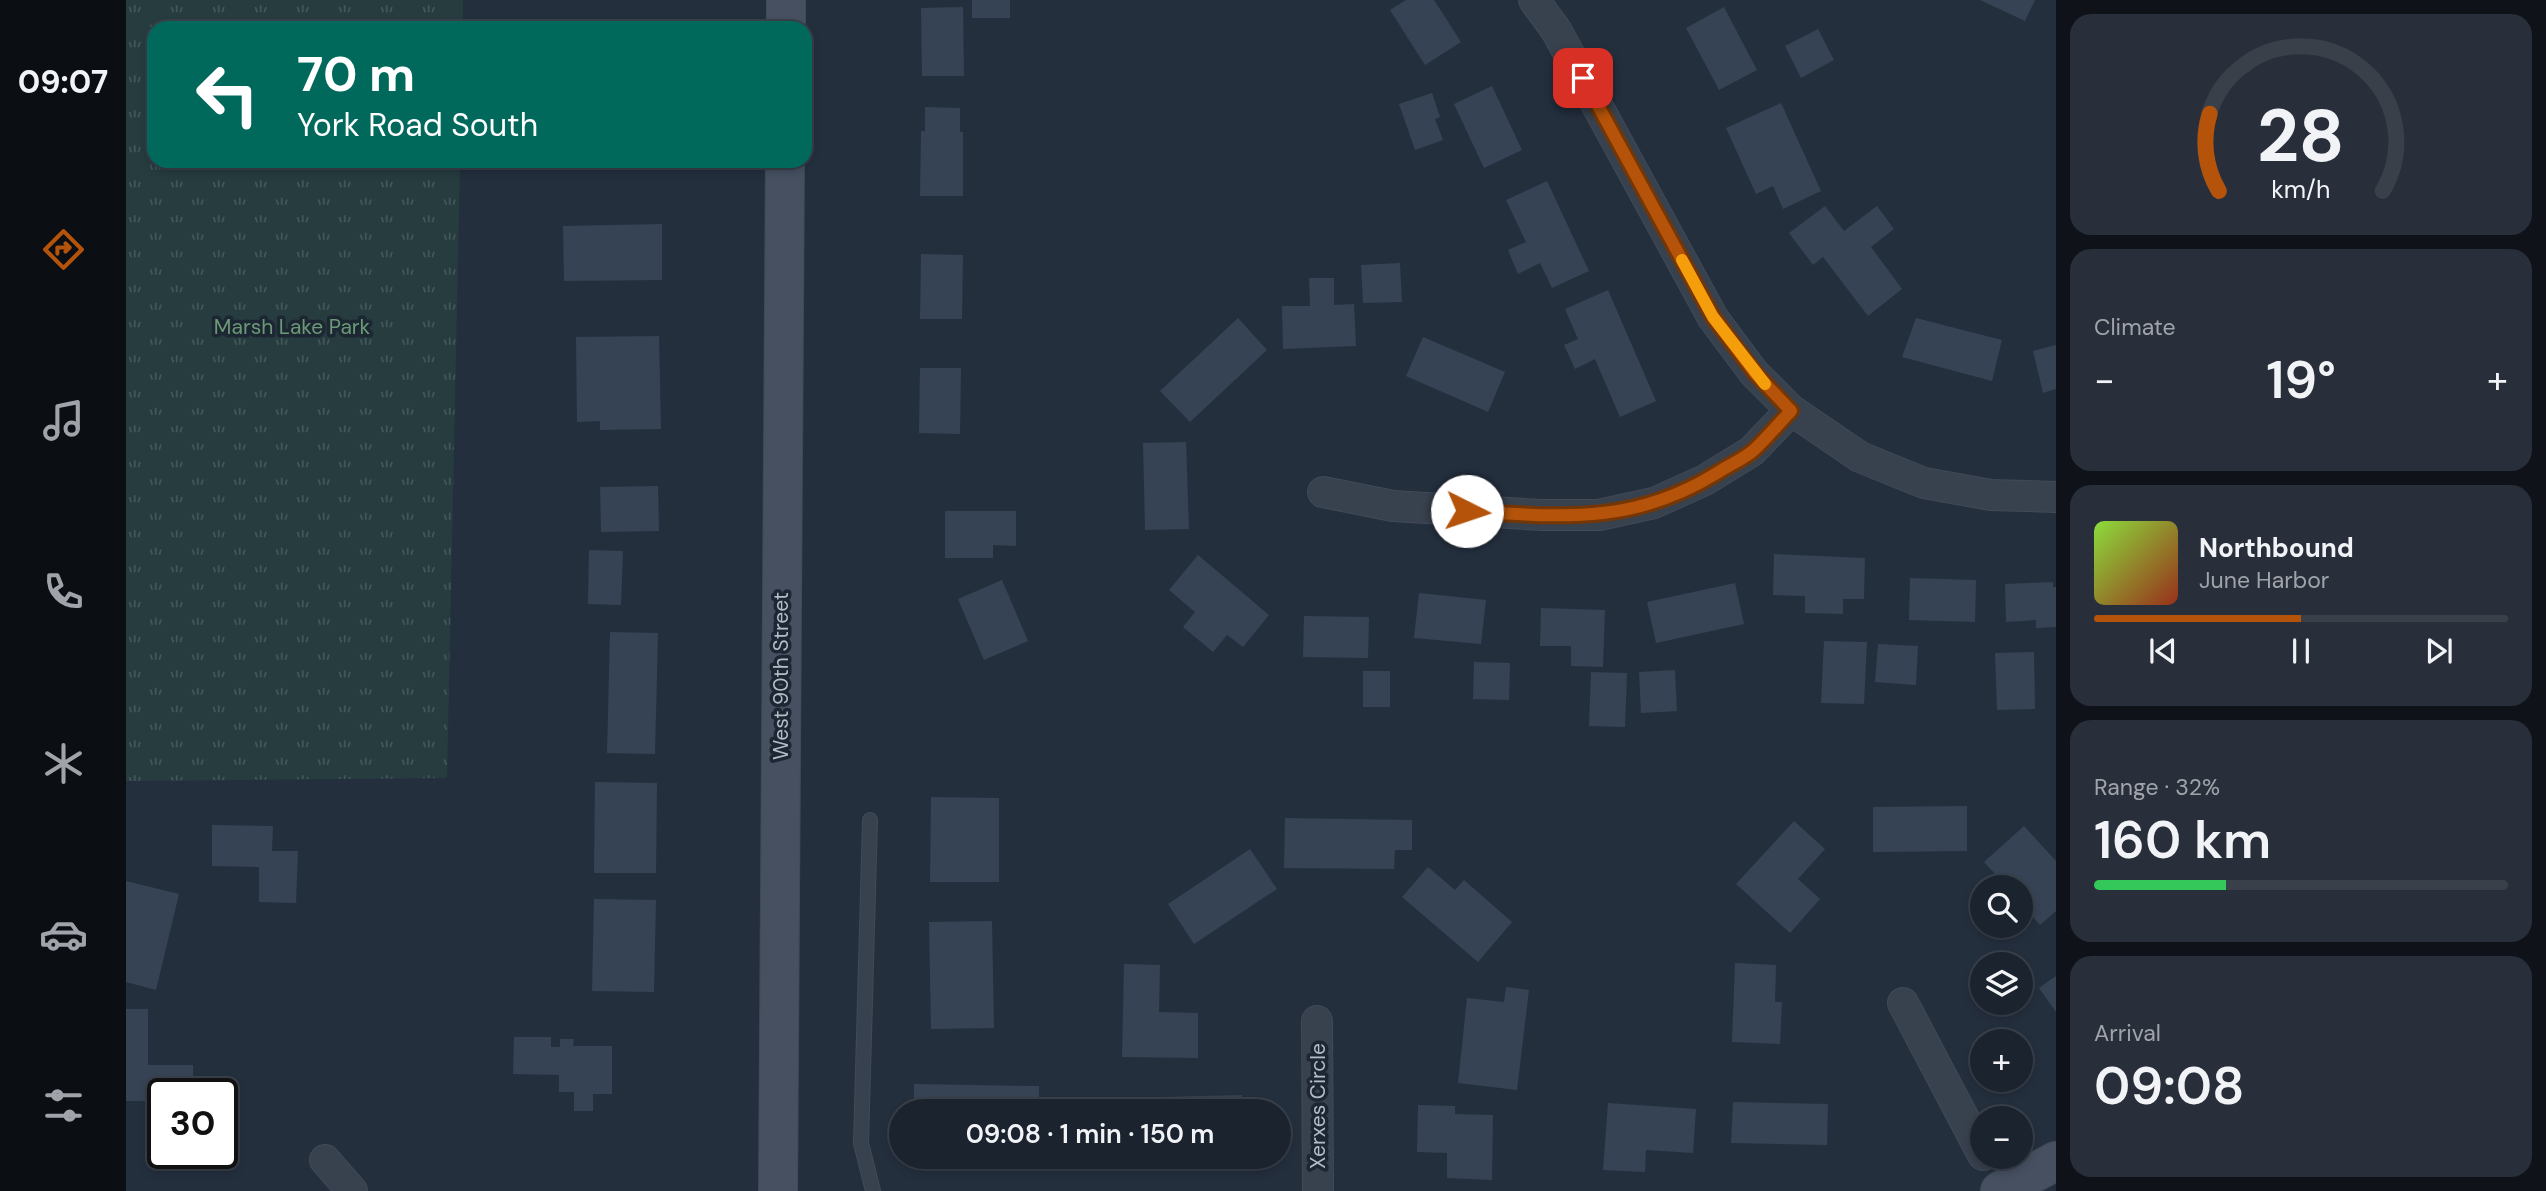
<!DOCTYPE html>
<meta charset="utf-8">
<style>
:root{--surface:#1b232e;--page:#282f3a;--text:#f1f3f6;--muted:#a0a4aa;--line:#39404a;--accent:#b45309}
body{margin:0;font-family:"DM Sans",sans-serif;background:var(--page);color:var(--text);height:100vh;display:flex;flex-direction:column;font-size:26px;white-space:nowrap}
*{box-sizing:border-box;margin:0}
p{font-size:23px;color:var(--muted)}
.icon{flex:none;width:38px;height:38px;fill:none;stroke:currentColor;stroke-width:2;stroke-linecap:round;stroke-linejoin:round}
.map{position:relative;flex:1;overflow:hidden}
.side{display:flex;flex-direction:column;gap:14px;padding:14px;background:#0f1319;width:490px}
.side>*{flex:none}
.guide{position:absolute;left:21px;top:21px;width:665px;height:147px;border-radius:21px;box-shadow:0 4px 10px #0003,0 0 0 2px var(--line);background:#00695c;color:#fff;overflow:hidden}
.tools{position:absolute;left:1844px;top:875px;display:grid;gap:14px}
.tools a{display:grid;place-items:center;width:63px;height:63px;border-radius:50%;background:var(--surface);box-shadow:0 4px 10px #0003,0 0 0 2px var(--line);font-size:35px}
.speed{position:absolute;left:21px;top:1078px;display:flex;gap:14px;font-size:35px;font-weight:700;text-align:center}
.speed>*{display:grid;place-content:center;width:91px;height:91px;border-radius:50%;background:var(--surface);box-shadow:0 4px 10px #0003,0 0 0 2px var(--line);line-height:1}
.speed .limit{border:4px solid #111;border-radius:10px;background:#fff;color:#111}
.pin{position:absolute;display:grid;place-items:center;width:60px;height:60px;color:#fff;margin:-30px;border-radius:14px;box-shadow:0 4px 10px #0006}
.me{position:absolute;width:77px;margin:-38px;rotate:94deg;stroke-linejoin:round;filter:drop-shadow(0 0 5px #0008)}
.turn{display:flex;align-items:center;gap:24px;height:147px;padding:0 35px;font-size:32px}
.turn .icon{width:91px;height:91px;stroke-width:2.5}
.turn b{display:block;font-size:49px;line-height:60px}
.big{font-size:52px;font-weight:600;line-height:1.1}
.side .card{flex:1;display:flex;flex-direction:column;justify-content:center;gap:10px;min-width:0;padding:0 24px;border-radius:21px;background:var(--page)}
.side .dial{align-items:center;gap:0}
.dial svg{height:182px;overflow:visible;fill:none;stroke:var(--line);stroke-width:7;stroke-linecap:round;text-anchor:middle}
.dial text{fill:var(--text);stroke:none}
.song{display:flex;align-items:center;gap:21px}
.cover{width:84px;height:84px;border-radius:10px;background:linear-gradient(135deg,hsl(90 70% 55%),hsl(10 70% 35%))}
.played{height:7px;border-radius:4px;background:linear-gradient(90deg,var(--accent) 50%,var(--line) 50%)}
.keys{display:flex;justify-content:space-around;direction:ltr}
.heat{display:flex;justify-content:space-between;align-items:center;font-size:38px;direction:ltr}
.charge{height:10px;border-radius:5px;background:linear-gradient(90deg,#34c759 32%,var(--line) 0)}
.trip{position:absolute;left:763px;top:1099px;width:402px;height:70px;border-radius:35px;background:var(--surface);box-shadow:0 4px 10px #0003,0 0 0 2px var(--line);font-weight:600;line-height:70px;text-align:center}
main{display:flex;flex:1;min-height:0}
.menu{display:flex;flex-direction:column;width:126px;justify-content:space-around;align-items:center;background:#0b0e12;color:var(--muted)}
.menu .icon{width:49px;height:49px}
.menu .current{color:var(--accent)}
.menu b{font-size:32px;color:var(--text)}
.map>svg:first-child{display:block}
.grass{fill:url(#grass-tufts)}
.building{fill:#364354}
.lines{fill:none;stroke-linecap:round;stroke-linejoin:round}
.lane-casing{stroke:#414a57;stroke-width:16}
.street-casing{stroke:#414a57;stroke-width:32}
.secondary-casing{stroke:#414a57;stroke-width:40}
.lane{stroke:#38414e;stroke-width:14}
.street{stroke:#38414e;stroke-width:30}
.secondary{stroke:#465061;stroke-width:38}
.route-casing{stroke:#753606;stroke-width:18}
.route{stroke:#b45309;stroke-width:12}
.slow{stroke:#f59e0b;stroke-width:12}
.labels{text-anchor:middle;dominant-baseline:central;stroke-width:7;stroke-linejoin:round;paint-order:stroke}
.park-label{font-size:21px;fill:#6b9a76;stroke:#1d2633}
.street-label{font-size:21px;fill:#b4bcc9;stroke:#1d2633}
</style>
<main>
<nav class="menu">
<b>09:07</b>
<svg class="icon current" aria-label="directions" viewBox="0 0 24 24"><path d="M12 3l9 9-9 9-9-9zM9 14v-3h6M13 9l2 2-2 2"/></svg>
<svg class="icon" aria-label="music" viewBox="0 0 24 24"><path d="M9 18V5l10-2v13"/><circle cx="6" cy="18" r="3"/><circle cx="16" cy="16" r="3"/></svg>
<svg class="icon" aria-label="phone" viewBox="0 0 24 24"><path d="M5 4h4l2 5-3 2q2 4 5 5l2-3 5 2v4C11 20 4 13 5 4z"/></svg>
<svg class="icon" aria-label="climate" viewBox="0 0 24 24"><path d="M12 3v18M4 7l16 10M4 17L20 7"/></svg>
<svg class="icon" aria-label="car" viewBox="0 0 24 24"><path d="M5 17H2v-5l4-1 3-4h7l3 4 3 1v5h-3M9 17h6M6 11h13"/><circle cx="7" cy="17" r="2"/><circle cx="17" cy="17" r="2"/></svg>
<svg class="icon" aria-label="filters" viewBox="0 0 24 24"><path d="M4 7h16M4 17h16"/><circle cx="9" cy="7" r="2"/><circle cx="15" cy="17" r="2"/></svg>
</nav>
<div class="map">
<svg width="1930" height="1191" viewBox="0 0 1930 1191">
<defs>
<pattern id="grass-tufts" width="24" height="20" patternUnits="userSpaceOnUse" patternTransform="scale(1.75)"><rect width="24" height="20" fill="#263c3f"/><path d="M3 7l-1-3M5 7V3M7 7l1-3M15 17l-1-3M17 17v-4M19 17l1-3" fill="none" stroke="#435659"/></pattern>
</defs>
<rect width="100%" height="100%" fill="#242f3e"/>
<path class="grass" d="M 0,0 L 337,0 L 337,28 L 28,28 L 28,161 L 334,161 L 321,778 L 0,781 Z"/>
<path class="building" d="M 846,0 L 884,0 L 884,18 L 846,18 Z
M 1280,0 L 1308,0 L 1335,42 L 1299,65 L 1264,10 Z
M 1854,0 L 1909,0 L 1899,21 Z
M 837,7 L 838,76 L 796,76 L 795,8 Z
M 1598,7 L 1631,70 L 1593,90 L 1560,28 Z
M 1692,29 L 1708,60 L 1675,78 L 1659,46 Z
M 1366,86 L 1396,150 L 1358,168 L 1328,104 Z
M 1306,93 L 1314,117 L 1309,119 L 1317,140 L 1289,150 L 1273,104 Z
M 1655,103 L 1695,191 L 1657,209 L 1647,186 L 1630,194 L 1600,128 Z
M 799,107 L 834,108 L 834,132 L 837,132 L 837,196 L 794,196 L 795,131 L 799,131 Z
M 1421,181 L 1463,271 L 1426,288 L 1414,263 L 1392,274 L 1382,250 L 1400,242 L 1380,200 Z
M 1699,206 L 1718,231 L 1751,206 L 1768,229 L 1745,247 L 1776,289 L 1742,316 L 1697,257 L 1687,265 L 1663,233 Z
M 536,224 L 536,280 L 438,281 L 437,226 Z
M 795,254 L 837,255 L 836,319 L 794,319 Z
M 1274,263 L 1276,302 L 1237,303 L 1235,265 Z
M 1183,278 L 1208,278 L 1208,305 L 1228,304 L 1230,346 L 1157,349 L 1156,306 L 1184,306 Z
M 1482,290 L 1530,401 L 1494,417 L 1469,359 L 1449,369 L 1438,345 L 1452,339 L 1439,309 Z
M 1112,318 L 1141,350 L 1064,422 L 1034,391 Z
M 1790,318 L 1876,340 L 1866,381 L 1776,357 Z
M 533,336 L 535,429 L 474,430 L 474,421 L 451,422 L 450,337 Z
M 1297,337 L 1379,372 L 1362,412 L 1280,376 Z
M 1930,345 L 1930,389 L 1917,393 L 1907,351 Z
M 794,368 L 835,368 L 834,434 L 793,433 Z
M 1060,442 L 1063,529 L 1019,530 L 1017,443 Z
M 532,486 L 533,531 L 475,532 L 474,487 Z
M 819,511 L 890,511 L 890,546 L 867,545 L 867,558 L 819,558 Z
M 463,550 L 497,551 L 495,605 L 462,604 Z
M 1648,554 L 1739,558 L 1738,599 L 1717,599 L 1717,614 L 1679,613 L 1679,596 L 1647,595 Z
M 1072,555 L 1143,615 L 1117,647 L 1101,635 L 1087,652 L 1057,627 L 1069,612 L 1043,590 Z
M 1784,578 L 1850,580 L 1849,622 L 1783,620 Z
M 876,580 L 902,641 L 858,660 L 832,599 Z
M 1927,582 L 1927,587 L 1930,587 L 1930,627 L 1910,628 L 1910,620 L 1880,622 L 1879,584 Z
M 1609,583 L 1618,624 L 1530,643 L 1521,602 Z
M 1293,593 L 1360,600 L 1355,644 L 1288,638 Z
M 1415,608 L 1479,610 L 1477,667 L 1445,666 L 1445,646 L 1414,646 Z
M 1178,616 L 1243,617 L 1242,658 L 1177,657 Z
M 484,632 L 532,633 L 529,754 L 481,753 Z
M 1698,641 L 1741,642 L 1738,704 L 1695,703 Z
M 1752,644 L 1792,646 L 1790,685 L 1749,682 Z
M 1908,652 L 1909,709 L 1871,710 L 1869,653 Z
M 1348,662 L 1384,663 L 1383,700 L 1347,699 Z
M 1549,670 L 1551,711 L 1515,713 L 1513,672 Z
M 1237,671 L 1264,671 L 1264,707 L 1237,707 Z
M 1465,672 L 1501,673 L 1499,727 L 1463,726 Z
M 469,782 L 531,783 L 530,873 L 468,873 Z
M 805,797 L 873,798 L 873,882 L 804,882 Z
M 1841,806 L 1841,851 L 1747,852 L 1747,807 Z
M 1159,818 L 1286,820 L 1286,850 L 1269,850 L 1268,869 L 1158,868 Z
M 1668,821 L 1699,849 L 1672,879 L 1694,899 L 1664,933 L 1610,884 Z
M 86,825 L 147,826 L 146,851 L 172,851 L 170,903 L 133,902 L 133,867 L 86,866 Z
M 1898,826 L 1930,861 L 1930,911 L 1914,925 L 1895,903 L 1895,887 L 1881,887 L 1858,862 Z
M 1124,849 L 1151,889 L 1068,944 L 1042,904 Z
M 1302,867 L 1329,890 L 1338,880 L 1386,922 L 1352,962 L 1276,897 Z
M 0,881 L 53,894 L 30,990 L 0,982 Z
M 468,899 L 530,900 L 528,992 L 466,991 Z
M 866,921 L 868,1028 L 805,1029 L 803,922 Z
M 1609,963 L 1650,965 L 1649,1002 L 1656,1002 L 1654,1044 L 1606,1042 Z
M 998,964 L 1034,965 L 1033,1012 L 1072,1013 L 1072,1058 L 996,1057 Z
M 1930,976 L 1930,1012 L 1913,988 Z
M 1380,987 L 1403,990 L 1391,1090 L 1332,1083 L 1341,998 L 1378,1002 Z
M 0,1009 L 22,1009 L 22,1065 L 67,1065 L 67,1094 L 37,1094 L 37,1101 L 0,1101 Z
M 388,1037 L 425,1037 L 425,1047 L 434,1047 L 434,1039 L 448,1039 L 447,1046 L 486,1046 L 486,1094 L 467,1094 L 467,1111 L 448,1111 L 448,1092 L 433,1092 L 433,1075 L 387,1074 Z
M 788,1084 L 913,1086 L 913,1111 L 788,1111 Z
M 1116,1095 L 1116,1111 L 1038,1111 L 1038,1097 Z
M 1607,1102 L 1702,1104 L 1701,1145 L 1605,1143 Z
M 1482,1103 L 1570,1109 L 1567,1153 L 1520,1150 L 1519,1172 L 1477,1170 Z
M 1292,1105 L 1329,1106 L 1329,1114 L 1367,1115 L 1366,1180 L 1321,1178 L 1321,1153 L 1291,1152 Z
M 1039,1157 L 1085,1157 L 1086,1163 L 1039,1164 Z"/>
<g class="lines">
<defs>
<path id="lane" d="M 744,820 L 735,1143 L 747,1191"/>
<path id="street" d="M 1408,0 L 1430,30 L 1587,318 L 1628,373 L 1665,410 L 1734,457 L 1798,483 L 1865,495 L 1930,497
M 1197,492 L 1267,506 L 1416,515 L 1473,515 L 1528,503 L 1579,480 L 1626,451 L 1665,410
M 1777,1003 L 1857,1155
M 1191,1021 L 1192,1191
M 199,1160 L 226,1191"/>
<path id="secondary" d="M 660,28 L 660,0
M 652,1191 L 659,161
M 1874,1191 L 1930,1161"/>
</defs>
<use href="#lane" class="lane-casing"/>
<use href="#street" class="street-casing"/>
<use href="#secondary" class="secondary-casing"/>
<use href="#lane" class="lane"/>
<use href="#street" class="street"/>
<use href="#secondary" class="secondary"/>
</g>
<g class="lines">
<defs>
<path id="route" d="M 1341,511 C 1436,517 1507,525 1591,473 C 1603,465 1618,459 1628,450 C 1641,438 1653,423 1665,411 L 1629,373 L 1587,317 L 1457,78"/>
</defs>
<use href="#route" class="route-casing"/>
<use href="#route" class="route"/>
<path class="slow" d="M 1556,260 L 1587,317 L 1639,384"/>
</g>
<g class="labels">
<g class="park-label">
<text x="166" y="327">Marsh Lake Park</text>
</g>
<g class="street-label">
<text transform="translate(655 676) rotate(-90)">West 90th Street</text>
<text transform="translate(1192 1106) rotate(-90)">Xerxes Circle</text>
</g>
</g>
</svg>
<div class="tools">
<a><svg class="icon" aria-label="search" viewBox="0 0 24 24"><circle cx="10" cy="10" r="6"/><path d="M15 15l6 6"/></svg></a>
<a><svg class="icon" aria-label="layers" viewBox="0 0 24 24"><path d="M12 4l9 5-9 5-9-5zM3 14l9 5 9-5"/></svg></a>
<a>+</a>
<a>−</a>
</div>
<div class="speed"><div class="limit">30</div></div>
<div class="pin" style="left:1457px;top:78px;background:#d93025"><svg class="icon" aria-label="arrive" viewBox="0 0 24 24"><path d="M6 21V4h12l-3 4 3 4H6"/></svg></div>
<svg class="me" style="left:1341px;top:511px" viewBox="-20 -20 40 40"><circle r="19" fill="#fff"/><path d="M0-13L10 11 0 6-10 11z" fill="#b45309"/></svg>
<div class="trip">09:08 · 1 min · 150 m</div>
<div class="guide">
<div class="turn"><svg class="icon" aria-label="left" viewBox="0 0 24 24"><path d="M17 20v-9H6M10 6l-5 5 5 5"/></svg><div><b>70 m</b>York Road South</div></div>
</div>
</div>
<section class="side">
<div class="card dial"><svg viewBox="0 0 100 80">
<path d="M14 69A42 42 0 1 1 86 69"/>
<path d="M14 69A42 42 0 0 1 10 35" stroke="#b45309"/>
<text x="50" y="56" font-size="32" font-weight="700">28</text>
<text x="50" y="72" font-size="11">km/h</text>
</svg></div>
<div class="card"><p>Climate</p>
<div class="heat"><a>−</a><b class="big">19°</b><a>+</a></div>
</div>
<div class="card">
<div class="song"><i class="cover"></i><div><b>Northbound</b><p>June Harbor</p></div></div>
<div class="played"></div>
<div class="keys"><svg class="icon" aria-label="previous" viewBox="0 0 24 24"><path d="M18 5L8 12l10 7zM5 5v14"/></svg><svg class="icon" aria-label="pause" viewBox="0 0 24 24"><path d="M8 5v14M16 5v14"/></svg><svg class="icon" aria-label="next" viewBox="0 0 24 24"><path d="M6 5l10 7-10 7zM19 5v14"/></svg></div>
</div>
<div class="card"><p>Range · 32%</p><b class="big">160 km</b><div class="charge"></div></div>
<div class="card"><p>Arrival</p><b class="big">09:08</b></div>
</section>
</main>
